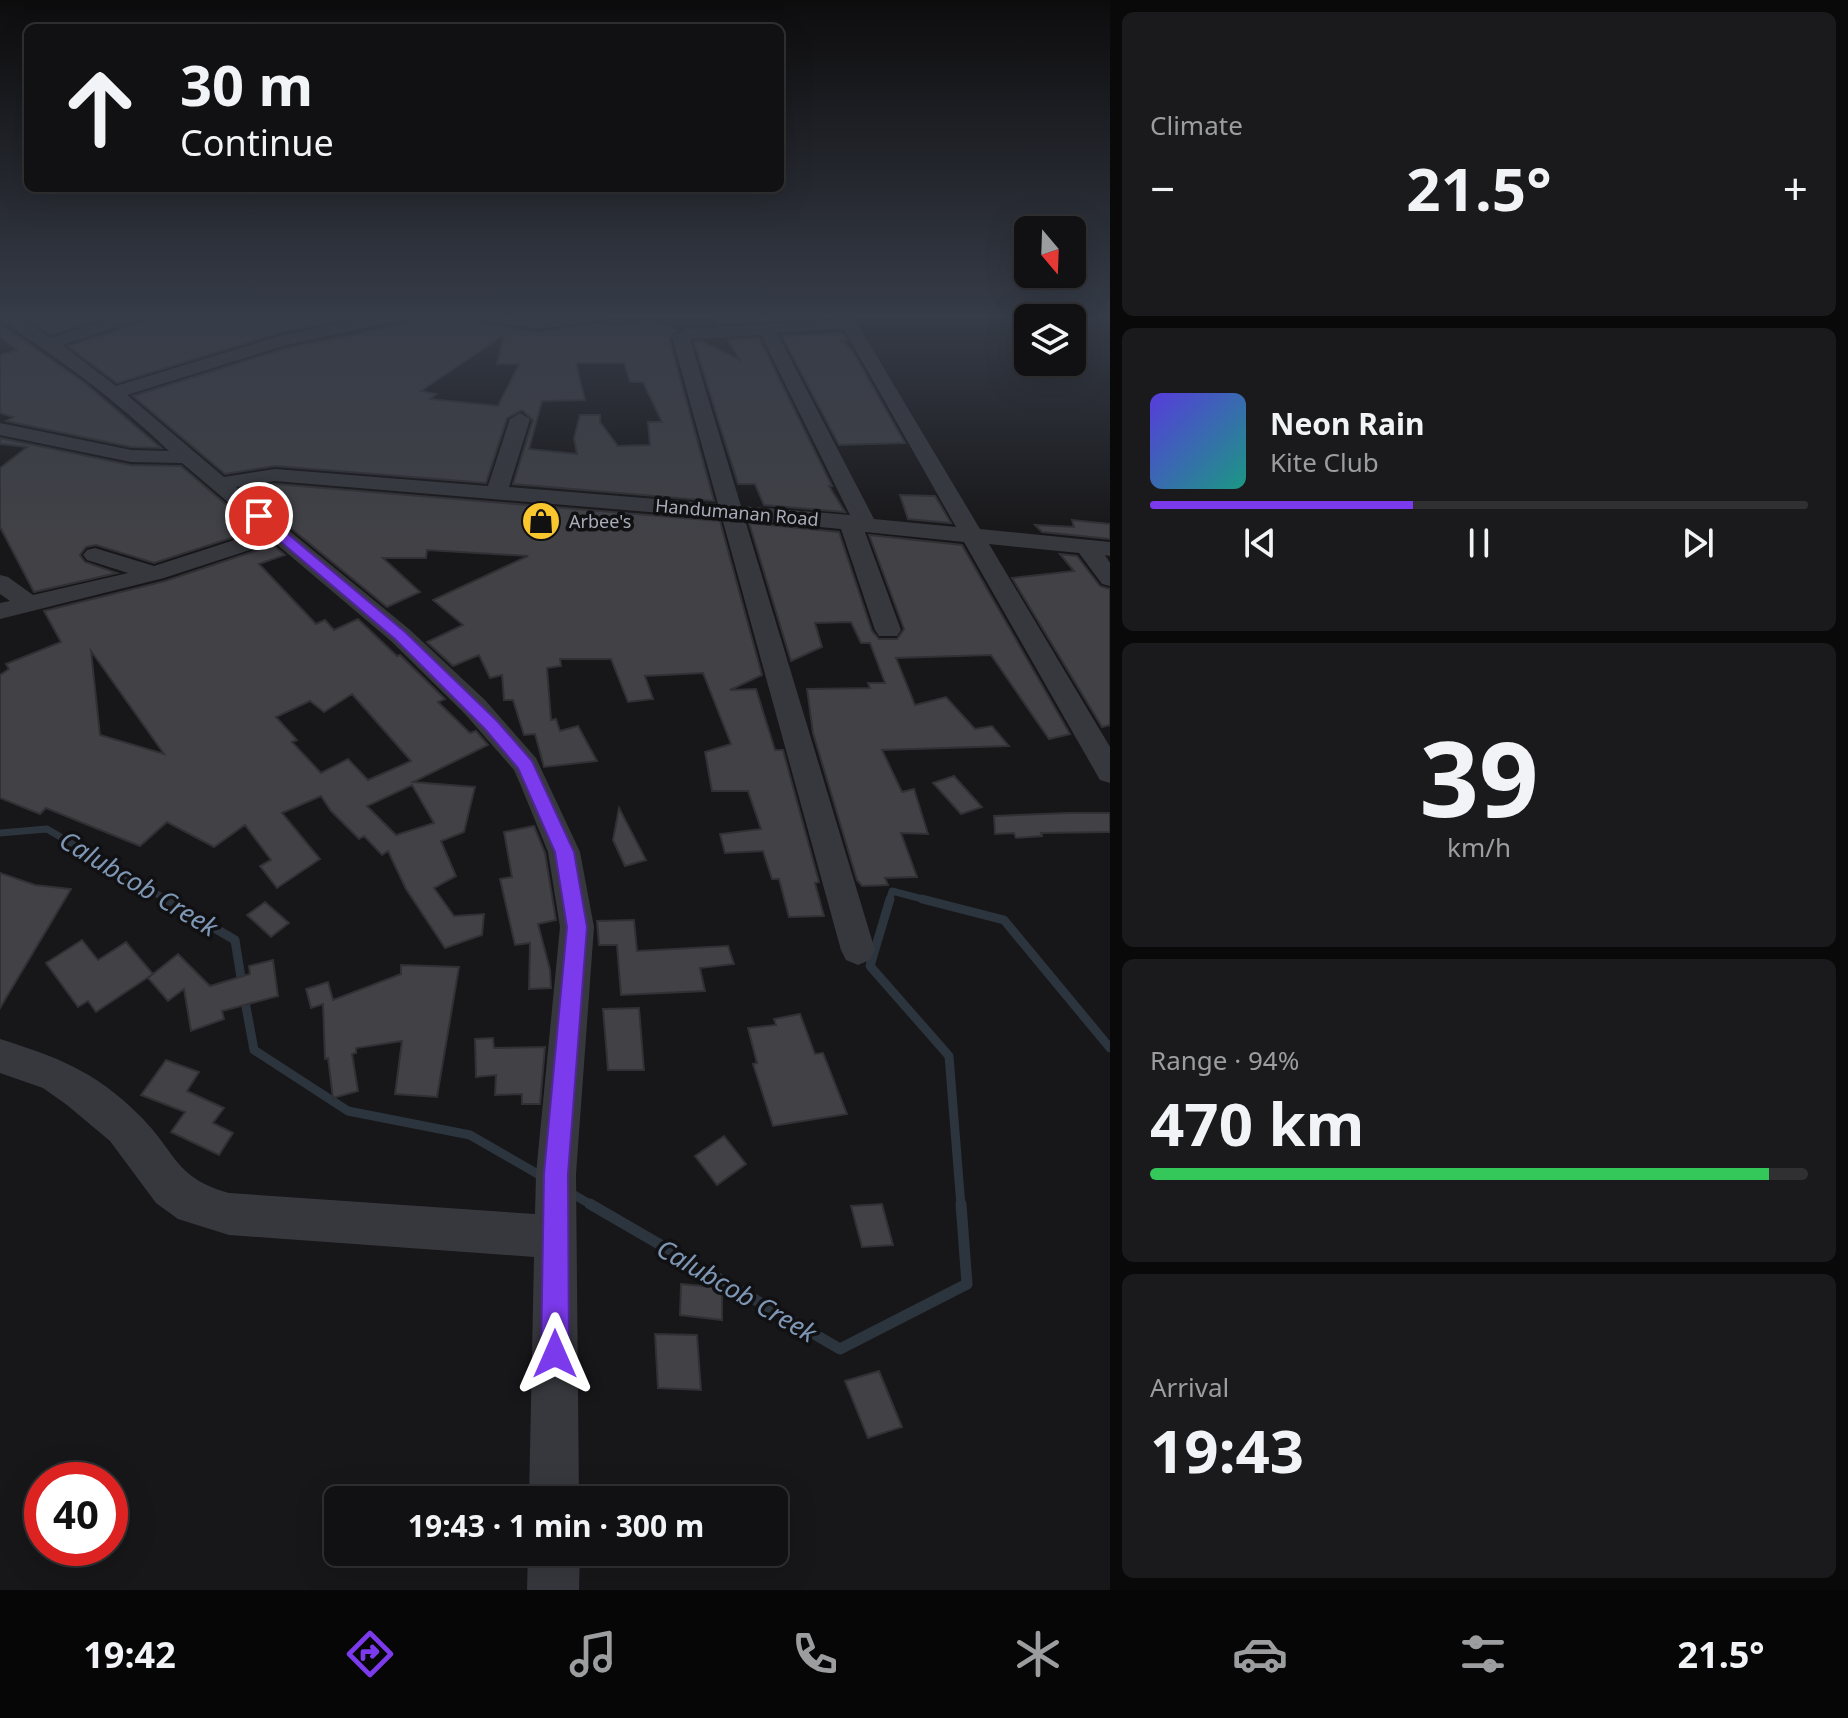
<!DOCTYPE html>
<meta charset="utf-8">
<style>
:root{--surface:#111012;--page:#1a191b;--text:#f1f3f6;--muted:#9c9d9f;--line:#303032;--accent:#7c3aed}
body{margin:0;font-family:"Noto Sans",sans-serif;background:var(--page);color:var(--text);height:100vh;display:flex;flex-direction:column;font-size:30px;white-space:nowrap}
*{box-sizing:border-box;margin:0}
p{font-size:26px;color:var(--muted)}
.icon{flex:none;width:44px;height:44px;fill:none;stroke:currentColor;stroke-width:2;stroke-linecap:round;stroke-linejoin:round}
.map{position:relative;flex:1;overflow:hidden}
.panel{display:flex;flex-direction:column;gap:12px;padding:12px;background:#09090a;width:738px}
.panel>*{flex:none}
.hud{position:absolute;left:24px;top:24px;width:760px;height:168px;border-radius:12px;box-shadow:0 8px 32px #0002,0 0 0 2px var(--line);background:#111012;color:var(--text);overflow:hidden}
.needle{width:52px;rotate:161deg}
.fabs{position:absolute;left:1014px;top:216px;display:grid;gap:16px}
.fabs a{display:grid;place-items:center;width:72px;height:72px;border-radius:12px;background:var(--surface);box-shadow:0 8px 32px #0002,0 0 0 2px var(--line);font-size:40px}
.speed{position:absolute;left:24px;top:1462px;display:flex;gap:16px;font-size:40px;font-weight:700;text-align:center}
.speed>*{display:grid;place-content:center;width:104px;height:104px;border-radius:50%;background:var(--surface);box-shadow:0 8px 32px #0002,0 0 0 2px var(--line);line-height:1}
.speed .limit{border:12px solid #d22;background:#fff;color:#111}
.pin{position:absolute;display:grid;place-items:center;width:68px;height:68px;color:#fff;margin:-34px;border:4px solid #fff;border-radius:50%;box-shadow:0 2px 8px #0007}
.me{position:absolute;width:88px;margin:-44px;rotate:0deg;stroke-linejoin:round;filter:drop-shadow(0 0 6px #0008)}
.turn{display:flex;align-items:center;gap:28px;height:168px;padding:0 24px;font-size:36px}
.turn .icon{width:104px;height:104px;stroke-width:2.5}
.turn b{display:block;font-size:56px;line-height:68px}
.big{font-size:60px;font-weight:700;line-height:1.1}
.panel .tile{flex:1;display:flex;flex-direction:column;justify-content:center;gap:12px;min-width:0;padding:0 28px;border-radius:12px;background:var(--page)}
.panel .dial{align-items:center;gap:0}
.dial b{font-size:104px;line-height:1}
.song{display:flex;align-items:center;gap:24px}
.cover{width:96px;height:96px;border-radius:12px;background:linear-gradient(135deg,hsl(250 70% 55%),hsl(170 70% 35%))}
.played{height:8px;border-radius:4px;background:linear-gradient(90deg,var(--accent) 40%,var(--line) 40%)}
.keys{display:flex;justify-content:space-around;direction:ltr}
.heat{display:flex;justify-content:space-between;align-items:center;font-size:44px;direction:ltr}
.charge{height:12px;border-radius:6px;background:linear-gradient(90deg,#34c759 94%,var(--line) 0)}
.trip{position:absolute;left:324px;top:1486px;width:464px;height:80px;border-radius:12px;background:var(--surface);box-shadow:0 8px 32px #0002,0 0 0 2px var(--line);font-weight:700;line-height:80px;text-align:center}
.tab-bar{display:flex;height:128px;justify-content:space-around;align-items:center;background:#070607;color:var(--muted)}
.tab-bar .icon{width:56px;height:56px}
.tab-bar .selected{color:var(--accent)}
.tab-bar b{font-size:36px;color:var(--text)}
main{display:flex;flex:1;min-height:0}
.map>svg:first-child{display:block}
.lines{fill:none;stroke-linecap:round;stroke-linejoin:round}
.stream-far2{stroke:#2c343d;stroke-width:7}
.stream-far1{stroke:#2c343d;stroke-width:9}
.stream{stroke:#2c343d;stroke-width:11}
.building{fill:#414146;stroke:#313035;stroke-width:2;fill-rule:evenodd}
.minor{fill:#37383e;fill-rule:evenodd}
.route{fill:#7c3aed;stroke:#51269a;stroke-width:2}
.labels{text-anchor:middle;dominant-baseline:central;stroke-width:7;stroke-linejoin:round;paint-order:stroke}
.far-street-label{font-size:18px;fill:#a8acb9;stroke:#111113}
.far-poi-label{font-size:18px;fill:#a8acb9;stroke:#111113;text-anchor:start}
.near-water-label{font-size:26px;font-style:italic;fill:#7e97b5;stroke:#111113}
</style>
<main>
<div class="map">
<svg width="1110" height="1590" viewBox="0 0 1110 1590">
<rect width="100%" height="100%" fill="#171618"/>
<g class="lines">
<path class="stream-far2" d="M 0,833 L 47,829 L 169,901
M 889,901 L 892,891 L 930,901"/>
<path class="stream-far1" d="M 165,899 L 235,940 L 242,984
M 890,899 L 870,966 L 949,1056 L 961,1206
M 922,899 L 1004,920 L 1110,1048
M 244,996 L 254,1050 L 348,1111 L 470,1135 L 543,1177
M 571,1193 L 593,1206"/>
<path class="stream" d="M 590,1204 L 840,1349 L 967,1284 L 961,1204"/>
</g>
<path class="building" d="M 20,315 L 114,315 L 51,335 Z
M 150,315 L 323,315 L 324,322 L 371,315 L 282,332 L 117,383 L 68,346 L 146,321 Z
M 419,315 L 467,315 L 478,323 L 537,332 L 604,323 L 610,327 L 653,321 L 678,330 L 669,338 L 714,501 L 513,484 L 533,420 L 522,410 L 507,418 L 486,483 L 275,466 L 225,474 L 133,396 L 287,348 L 405,324 ZM 504,335 L 497,364 L 519,364 L 498,406 L 430,399 L 436,394 L 421,391 ZM 576,363 L 624,363 L 630,382 L 643,382 L 662,422 L 648,422 L 650,445 L 618,446 L 600,422 L 600,415 L 580,415 L 574,438 L 577,454 L 529,449 L 542,401 L 585,400 Z
M 746,315 L 833,315 L 834,317 L 718,324 L 714,317 Z
M 0,324 L 85,383 L 161,448 L 131,447 L 6,421 L 13,417 L 0,413 L 0,355 L 17,350 L 0,337 Z
M 842,332 L 847,340 L 843,341 L 853,352 L 905,443 L 839,445 L 782,336 Z
M 759,338 L 832,486 L 829,486 L 845,512 L 764,505 L 755,484 L 738,484 L 694,342 L 701,341 L 740,360 L 728,340 Z
M 0,438 L 130,465 L 181,466 L 256,530 L 154,563 L 96,545 L 86,547 L 80,555 L 85,562 L 117,573 L 34,592 L 0,527 L 0,468 L 27,447 L 0,444 Z
M 275,484 L 720,521 L 762,675 L 730,690 L 756,689 L 775,750 L 783,750 L 819,882 L 815,883 L 824,916 L 789,917 L 779,879 L 772,879 L 763,851 L 725,853 L 720,834 L 761,829 L 748,791 L 712,791 L 705,752 L 731,744 L 703,673 L 645,676 L 653,699 L 628,702 L 611,659 L 560,659 L 561,666 L 547,668 L 551,720 L 556,719 L 560,731 L 578,726 L 597,761 L 544,767 L 535,734 L 524,735 L 513,700 L 504,700 L 502,675 L 490,678 L 479,655 L 453,666 L 427,642 L 463,625 L 433,600 L 528,556 L 427,550 L 426,558 L 383,558 L 420,592 L 387,607 L 243,489 Z
M 900,495 L 935,496 L 951,523 L 908,519 Z
M 1072,520 L 1110,524 L 1110,539 L 1042,532 L 1035,525 L 1074,527 Z
M 749,523 L 839,532 L 872,631 L 879,639 L 897,639 L 904,629 L 869,535 L 962,545 L 1070,734 L 1049,739 L 991,655 L 896,658 L 915,705 L 946,697 L 975,729 L 992,726 L 1009,746 L 882,750 L 902,792 L 914,789 L 928,834 L 901,833 L 917,877 L 885,878 L 888,885 L 862,886 L 857,880 L 813,733 L 807,689 L 870,688 L 868,683 L 885,683 L 870,643 L 861,643 L 851,622 L 815,623 L 822,647 L 791,661 Z
M 273,545 L 285,555 L 259,564 L 316,624 L 325,620 L 334,630 L 358,619 L 397,656 L 400,655 L 445,699 L 438,702 L 470,733 L 476,731 L 488,745 L 413,782 L 475,787 L 464,832 L 441,841 L 456,876 L 434,888 L 454,916 L 484,914 L 482,935 L 445,948 L 406,889 L 388,851 L 382,855 L 364,836 L 359,839 L 331,811 L 321,796 L 282,813 L 320,859 L 277,888 L 260,866 L 271,860 L 245,825 L 214,847 L 167,822 L 140,846 L 46,808 L 40,814 L 0,798 L 0,675 L 9,669 L 6,664 L 61,642 L 44,611 L 165,581 ZM 91,651 L 164,754 L 100,735 ZM 352,694 L 411,761 L 368,780 L 348,759 L 321,773 L 292,742 L 297,740 L 276,717 L 310,701 L 324,712 ZM 412,785 L 434,823 L 396,835 L 367,806 Z
M 1060,554 L 1077,556 L 1100,586 L 1110,589 L 1110,725 L 1102,727 L 1012,578 L 1074,571 Z
M 954,776 L 982,807 L 961,814 L 933,783 Z
M 619,808 L 646,860 L 625,866 L 613,840 Z
M 1068,813 L 1110,813 L 1110,832 L 1041,833 L 1042,836 L 1016,838 L 1014,833 L 995,834 L 994,816 Z
M 534,826 L 545,853 L 556,920 L 538,924 L 550,970 L 551,988 L 529,989 L 530,943 L 515,945 L 500,879 L 512,877 L 504,832 Z
M 0,873 L 35,885 L 71,889 L 0,1008 Z
M 265,902 L 289,923 L 271,937 L 247,915 Z
M 634,920 L 637,951 L 728,946 L 734,964 L 700,968 L 705,991 L 621,995 L 617,945 L 599,945 L 597,921 Z
M 82,940 L 98,960 L 126,942 L 153,974 L 96,1012 L 88,1001 L 78,1007 L 46,963 Z
M 178,954 L 210,986 L 250,974 L 249,966 L 273,960 L 278,996 L 222,1011 L 224,1019 L 191,1031 L 184,989 L 168,1001 L 148,978 Z
M 401,965 L 459,967 L 437,1097 L 395,1094 L 402,1041 L 356,1048 L 356,1053 L 352,1054 L 358,1091 L 333,1098 L 328,1058 L 325,1059 L 323,1004 L 311,1008 L 306,989 L 328,982 L 333,1000 L 401,974 Z
M 639,1008 L 644,1070 L 608,1070 L 603,1009 Z
M 800,1014 L 815,1054 L 823,1053 L 847,1114 L 773,1126 L 753,1064 L 757,1063 L 748,1028 L 776,1025 L 774,1019 Z
M 493,1038 L 494,1048 L 545,1047 L 540,1104 L 522,1104 L 522,1094 L 495,1095 L 496,1075 L 476,1077 L 475,1039 Z
M 166,1060 L 199,1072 L 187,1091 L 224,1108 L 213,1123 L 233,1133 L 219,1155 L 171,1132 L 185,1112 L 141,1095 Z
M 724,1136 L 746,1164 L 717,1185 L 695,1156 Z
M 882,1204 L 893,1245 L 862,1247 L 851,1206 Z
M 681,1284 L 722,1288 L 722,1320 L 680,1315 Z
M 655,1334 L 697,1335 L 701,1390 L 658,1388 Z
M 879,1371 L 902,1427 L 868,1438 L 845,1381 Z"/>
<g class="lines">
<path class="minor" d="M 0,315 L 15,315 L 51,338 L 123,315 L 147,315 L 145,318 L 62,345 L 116,386 L 283,335 L 386,315 L 413,315 L 411,318 L 286,345 L 127,395 L 224,477 L 275,469 L 488,486 L 510,419 L 520,413 L 530,419 L 509,487 L 718,504 L 672,337 L 687,329 L 838,320 L 836,315 L 852,315 L 980,529 L 1110,542 L 1110,556 L 1105,555 L 1110,563 L 1110,586 L 1102,584 L 1079,553 L 989,544 L 1110,747 L 1110,783 L 1100,780 L 964,542 L 865,532 L 901,630 L 897,636 L 879,636 L 875,630 L 841,529 L 745,520 L 875,950 L 870,960 L 858,965 L 846,960 L 841,950 L 722,518 L 275,481 L 236,487 L 409,629 L 485,700 L 536,758 L 580,852 L 594,927 L 576,1174 L 579,1500 L 529,1500 L 534,1257 L 229,1235 L 178,1219 L 156,1203 L 110,1141 L 67,1105 L 43,1088 L 0,1073 L 0,1039 C 57,1057 95,1071 139,1115 C 176,1151 174,1178 229,1193 L 535,1214 L 536,1174 L 560,927 L 548,852 L 521,786 L 514,770 L 465,714 L 391,641 L 274,542 L 164,578 L 0,619 L 0,603 L 10,601 L 0,594 L 0,575 L 8,577 L 33,595 L 128,573 L 87,560 L 83,555 L 87,550 L 95,548 L 154,566 L 262,531 L 182,463 L 131,462 L 0,435 L 0,423 L 131,450 L 169,451 C 117,401 59,358 0,320 ZM 844,329 L 956,527 L 874,519 L 777,333 ZM 761,335 L 850,515 L 741,506 L 690,339 Z
M 470,315 L 509,315 L 537,319 L 568,315 L 611,315 L 603,320 L 537,329 L 478,320 Z
M 528,1552 L 580,1552 L 579,1590 L 527,1590 Z"/>
</g>
<linearGradient id="sky" x2="0" y2="1"><stop stop-color="#0d0c0d"/><stop offset="0.59" stop-color="#363c48"/><stop offset="1" stop-color="#363c48" stop-opacity="0"/></linearGradient>
<rect width="1110" height="537" fill="url(#sky)"/>
<path class="route" d="M 254,514 L 264,514 L 405,632 L 497,721 L 532,761 L 574,852 L 587,927 L 568,1174 L 569,1354 L 565,1364 L 555,1368 L 545,1364 L 541,1354 L 544,1174 L 567,927 L 555,852 L 518,768 L 485,729 L 395,639 L 254,519 Z"/>
<defs>
<symbol id="shop-disc" viewBox="-11 -11 22 22"><circle r="9.5" fill="#f9c62e" stroke="#111113"/><path d="M-5-2.5h2.3a2.7 3.5 0 0 1 5.4 0H5L5.5 6h-11ZM-1.5-2.5h3a1.5 2.3 0 0 0-3 0Z" fill="#111"/></symbol>
</defs>
<g fill-rule="evenodd">
<use href="#shop-disc" x="519" y="499" width="44" height="44"/>
</g>
<g class="labels">
<g class="far-street-label">
<text transform="translate(737 512) rotate(5)">Handumanan Road</text>
</g>
<g class="far-poi-label">
<text x="569" y="521">Arbee's</text>
</g>
<g class="near-water-label">
<text transform="translate(139 883) rotate(31)">Calubcob Creek</text>
<text transform="translate(737 1290) rotate(30)">Calubcob Creek</text>
</g>
</g>
</svg>
<div class="fabs">
<a><svg class="needle" viewBox="-14 -14 28 28"><path d="M0-13l5 13h-10z" fill="#e53935"/><path d="M0 13l5-13h-10z" fill="#9c9d9f"/></svg></a>
<a><svg class="icon" aria-label="layers" viewBox="0 0 24 24"><path d="M12 4l9 5-9 5-9-5zM3 14l9 5 9-5"/></svg></a>
</div>
<div class="speed"><div class="limit">40</div></div>
<div class="pin" style="left:259px;top:516px;background:#d93025"><svg class="icon" aria-label="arrive" viewBox="0 0 24 24"><path d="M6 21V4h12l-3 4 3 4H6"/></svg></div>
<svg class="me" style="left:555px;top:1354px" viewBox="-20 -20 40 40"><path d="M0-17L14 15 0 8-14 15z" fill="#7c3aed" stroke="#fff" stroke-width="4"/></svg>
<div class="trip">19:43 · 1 min · 300 m</div>
<div class="hud">
<div class="turn"><svg class="icon" aria-label="ahead" viewBox="0 0 24 24"><path d="M12 20V5M6 11l6-6 6 6"/></svg><div><b>30 m</b>Continue</div></div>
</div>
</div>
<section class="panel">
<div class="tile"><p>Climate</p>
<div class="heat"><a>−</a><b class="big">21.5°</b><a>+</a></div>
</div>
<div class="tile">
<div class="song"><i class="cover"></i><div><b>Neon Rain</b><p>Kite Club</p></div></div>
<div class="played"></div>
<div class="keys"><svg class="icon" aria-label="previous" viewBox="0 0 24 24"><path d="M18 5L8 12l10 7zM5 5v14"/></svg><svg class="icon" aria-label="pause" viewBox="0 0 24 24"><path d="M8 5v14M16 5v14"/></svg><svg class="icon" aria-label="next" viewBox="0 0 24 24"><path d="M6 5l10 7-10 7zM19 5v14"/></svg></div>
</div>
<div class="tile dial"><b>39</b><p>km/h</p></div>
<div class="tile"><p>Range · 94%</p><b class="big">470 km</b><div class="charge"></div></div>
<div class="tile"><p>Arrival</p><b class="big">19:43</b></div>
</section>
</main>
<nav class="tab-bar">
<b>19:42</b>
<svg class="icon selected" aria-label="directions" viewBox="0 0 24 24"><path d="M12 3l9 9-9 9-9-9zM9 14v-3h6M13 9l2 2-2 2"/></svg>
<svg class="icon" aria-label="music" viewBox="0 0 24 24"><path d="M9 18V5l10-2v13"/><circle cx="6" cy="18" r="3"/><circle cx="16" cy="16" r="3"/></svg>
<svg class="icon" aria-label="phone" viewBox="0 0 24 24"><path d="M5 4h4l2 5-3 2q2 4 5 5l2-3 5 2v4C11 20 4 13 5 4z"/></svg>
<svg class="icon" aria-label="climate" viewBox="0 0 24 24"><path d="M12 3v18M4 7l16 10M4 17L20 7"/></svg>
<svg class="icon" aria-label="car" viewBox="0 0 24 24"><path d="M5 17H2v-5l4-1 3-4h7l3 4 3 1v5h-3M9 17h6M6 11h13"/><circle cx="7" cy="17" r="2"/><circle cx="17" cy="17" r="2"/></svg>
<svg class="icon" aria-label="filters" viewBox="0 0 24 24"><path d="M4 7h16M4 17h16"/><circle cx="9" cy="7" r="2"/><circle cx="15" cy="17" r="2"/></svg>
<b>21.5°</b>
</nav>
